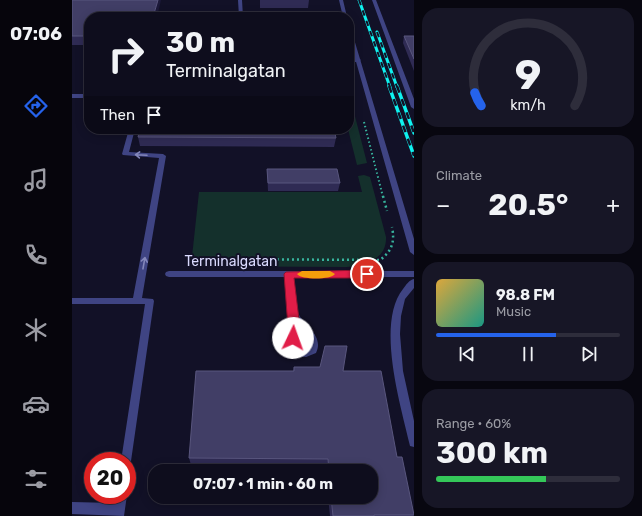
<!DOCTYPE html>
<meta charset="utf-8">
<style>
:root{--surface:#0e0d1d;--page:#171626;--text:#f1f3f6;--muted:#9b9ca4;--line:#2e2d3b;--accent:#2563eb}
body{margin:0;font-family:Rubik,sans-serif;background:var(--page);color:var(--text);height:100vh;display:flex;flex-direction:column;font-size:15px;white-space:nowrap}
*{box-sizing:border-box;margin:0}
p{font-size:13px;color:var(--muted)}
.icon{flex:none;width:22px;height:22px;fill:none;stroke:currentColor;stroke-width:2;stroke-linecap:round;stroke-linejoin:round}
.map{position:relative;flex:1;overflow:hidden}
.sheet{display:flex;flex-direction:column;gap:8px;padding:8px;background:#080710;width:228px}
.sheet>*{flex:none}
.hud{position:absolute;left:12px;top:12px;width:270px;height:122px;border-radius:16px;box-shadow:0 2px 10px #0003,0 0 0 1px var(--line);background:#0e0d1d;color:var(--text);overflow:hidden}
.speed{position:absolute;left:12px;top:452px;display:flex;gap:8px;font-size:20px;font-weight:700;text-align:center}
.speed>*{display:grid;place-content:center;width:52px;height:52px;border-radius:50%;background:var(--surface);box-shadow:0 2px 10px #0003,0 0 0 1px var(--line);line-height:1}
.speed .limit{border:6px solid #d22;background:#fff;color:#111}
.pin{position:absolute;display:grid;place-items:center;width:34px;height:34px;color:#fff;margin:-17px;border:2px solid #fff;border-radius:50%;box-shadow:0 1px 4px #0007}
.me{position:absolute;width:44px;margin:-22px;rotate:3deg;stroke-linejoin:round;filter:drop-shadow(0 0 3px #0008)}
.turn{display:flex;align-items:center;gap:14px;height:84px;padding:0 16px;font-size:18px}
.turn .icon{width:52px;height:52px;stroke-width:2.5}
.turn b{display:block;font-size:28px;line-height:34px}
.then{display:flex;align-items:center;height:38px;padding:0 16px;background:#0003;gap:8px;font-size:15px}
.big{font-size:30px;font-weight:700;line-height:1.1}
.sheet .card{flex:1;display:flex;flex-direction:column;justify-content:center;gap:6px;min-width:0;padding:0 14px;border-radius:16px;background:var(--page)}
.sheet .dial{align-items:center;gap:0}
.dial svg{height:104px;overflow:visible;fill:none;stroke:var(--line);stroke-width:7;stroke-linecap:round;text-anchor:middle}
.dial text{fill:var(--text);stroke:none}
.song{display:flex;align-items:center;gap:12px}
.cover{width:48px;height:48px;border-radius:6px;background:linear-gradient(135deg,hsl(40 70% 55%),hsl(170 70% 35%))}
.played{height:4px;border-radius:2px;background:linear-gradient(90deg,var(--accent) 65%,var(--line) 65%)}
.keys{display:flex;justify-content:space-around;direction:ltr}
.heat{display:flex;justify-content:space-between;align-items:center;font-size:22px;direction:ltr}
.charge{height:6px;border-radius:3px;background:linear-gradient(90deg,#34c759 60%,var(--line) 0)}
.trip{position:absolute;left:76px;top:464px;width:230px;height:40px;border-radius:16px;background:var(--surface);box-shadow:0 2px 10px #0003,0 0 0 1px var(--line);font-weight:700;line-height:40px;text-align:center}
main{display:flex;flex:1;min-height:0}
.tab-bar{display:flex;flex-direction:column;width:72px;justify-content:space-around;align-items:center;background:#06050c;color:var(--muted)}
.tab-bar .icon{width:28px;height:28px}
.tab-bar .selected{color:var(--accent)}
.tab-bar b{font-size:18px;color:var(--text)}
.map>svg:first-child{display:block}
.green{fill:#14302c}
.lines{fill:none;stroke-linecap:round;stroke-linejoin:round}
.path-far1{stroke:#37b39d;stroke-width:2;stroke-dasharray:1.5 2.5;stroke-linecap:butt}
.path{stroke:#37b39d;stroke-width:2.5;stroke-dasharray:2 3;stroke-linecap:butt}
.service{fill:#3f4483;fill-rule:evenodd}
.minor{fill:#3f4483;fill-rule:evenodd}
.rail-far1-casing{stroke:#0ff2ef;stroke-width:3}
.rail-casing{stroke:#0ff2ef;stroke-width:3.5}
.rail-far1{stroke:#121127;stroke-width:2;stroke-dasharray:5.5;stroke-linecap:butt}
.rail{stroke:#121127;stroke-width:2.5;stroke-dasharray:7;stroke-linecap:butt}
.wall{fill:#2f2b54}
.shaded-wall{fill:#1c193a}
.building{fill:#413e66;stroke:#59567e}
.oneway{stroke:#8487ba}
.route{fill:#e11d48;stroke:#92132f}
.slow{fill:#f59e0b}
.labels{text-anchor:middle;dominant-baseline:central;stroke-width:4;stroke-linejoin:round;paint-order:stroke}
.street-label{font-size:14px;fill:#d9d9fd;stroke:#121127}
</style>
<main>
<nav class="tab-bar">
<b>07:06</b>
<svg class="icon selected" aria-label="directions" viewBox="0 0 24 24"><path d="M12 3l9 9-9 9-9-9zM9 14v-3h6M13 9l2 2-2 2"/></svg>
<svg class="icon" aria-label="music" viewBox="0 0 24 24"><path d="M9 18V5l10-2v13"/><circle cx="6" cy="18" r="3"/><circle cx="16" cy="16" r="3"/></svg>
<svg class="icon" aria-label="phone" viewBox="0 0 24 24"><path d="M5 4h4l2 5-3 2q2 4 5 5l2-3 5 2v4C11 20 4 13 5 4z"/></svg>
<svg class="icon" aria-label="climate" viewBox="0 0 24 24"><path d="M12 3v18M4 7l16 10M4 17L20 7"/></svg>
<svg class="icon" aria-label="car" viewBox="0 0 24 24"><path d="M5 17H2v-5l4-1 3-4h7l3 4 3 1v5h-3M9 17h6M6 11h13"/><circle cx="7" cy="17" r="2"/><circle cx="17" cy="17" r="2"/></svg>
<svg class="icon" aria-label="filters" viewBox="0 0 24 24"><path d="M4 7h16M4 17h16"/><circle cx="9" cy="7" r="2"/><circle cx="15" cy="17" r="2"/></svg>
</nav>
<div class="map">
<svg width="342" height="516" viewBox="0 0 342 516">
<rect width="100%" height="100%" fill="#121127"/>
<path class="green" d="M 277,93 L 295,163 L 285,165 L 276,129 Z
M 292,175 L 298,177 L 314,237 C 315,259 293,266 275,267 L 119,266 L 127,192 L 290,192 L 286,176 Z"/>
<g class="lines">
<path class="path-far1" d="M 292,122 L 311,197"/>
<path class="path" d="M 311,196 L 315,211
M 130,259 L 308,260 C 320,251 323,242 320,227"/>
<path class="service" d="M 166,0 L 170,0 L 171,17 L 167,17 Z
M 300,0 L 304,0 L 342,99 L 342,109 L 339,107 Z
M 277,58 L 286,58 L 289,60 L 286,62 L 277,62 Z
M 0,94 L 17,94 L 17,98 L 0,98 Z
M 57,129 L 63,129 L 57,152 L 91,154 L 94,156 L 70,298 L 81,299 L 82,301 L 59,461 L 58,465 L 55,466 L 55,461 L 49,461 L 73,304 L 0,304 L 0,298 L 61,298 L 87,158 L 51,155 L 50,154 Z
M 217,271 L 220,272 L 221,274 C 222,283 223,308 227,315 C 234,327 252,336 244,353 L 234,357 L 224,356 L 217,346 L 219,328 L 213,274 L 214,272 ZM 227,328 L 235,338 L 237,348 L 229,349 L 227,345 Z
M 342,279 L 342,288 L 333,299 L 329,316 L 328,334 L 331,371 L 342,421 L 342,447 L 338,446 L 337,442 C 328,403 304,323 331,289 C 334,285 337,280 342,279 Z
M 43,495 L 55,495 L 52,516 L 0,514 L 0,502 L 42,503 Z"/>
<path class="minor" d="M 267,0 L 271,0 L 275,17 L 271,17 Z
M 277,28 L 279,29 L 342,239 L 342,255 L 338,252 L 277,37 Z
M 97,271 L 342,271 L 342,277 L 97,277 L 94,276 L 93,274 L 94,272 Z"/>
<defs>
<path id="rail-far1" d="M 287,0 L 318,87
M 305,32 L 325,87"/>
<path id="rail" d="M 317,86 L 342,156
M 325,86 L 342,133"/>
</defs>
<use href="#rail-far1" class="rail-far1-casing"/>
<use href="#rail" class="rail-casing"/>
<use href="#rail-far1" class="rail-far1"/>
<use href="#rail" class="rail"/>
</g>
<path class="wall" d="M 0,0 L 17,17 L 17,45 L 0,45 Z
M 188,0 L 237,0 L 236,8 L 188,8 Z
M 332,36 L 342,36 L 342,71 L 331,43 Z
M 66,137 L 264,138 L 262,147 L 68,146 Z
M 195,169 L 268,183 L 266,191 L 196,191 Z
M 222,367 L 271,371 L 325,457 L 342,515 L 341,516 L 258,516 L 256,497 L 299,497 L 299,471 L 254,471 L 253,467 L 119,465 L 117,458 L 221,371 Z"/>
<path class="shaded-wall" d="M 86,0 L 89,0 L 85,17 L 81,17 Z"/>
<path class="building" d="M 0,0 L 86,0 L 81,17 L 17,17 L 17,36 L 0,36 Z
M 332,36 L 342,36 L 342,59 Z
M 68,129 L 262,129 L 264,138 L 66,137 Z
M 195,169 L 265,169 L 268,183 L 196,183 Z
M 253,346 L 275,346 L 271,371 L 309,371 L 325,457 L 330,457 L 342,515 L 302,515 L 302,516 L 261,516 L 259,497 L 299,497 L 299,471 L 257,471 L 256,459 L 117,458 L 124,371 L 222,371 L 222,367 L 248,367 Z"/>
<defs><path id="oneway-shaft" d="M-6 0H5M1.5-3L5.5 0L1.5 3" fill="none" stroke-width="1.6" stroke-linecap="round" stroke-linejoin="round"/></defs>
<g class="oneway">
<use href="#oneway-shaft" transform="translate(69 155) rotate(-177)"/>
<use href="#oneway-shaft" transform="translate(72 263) rotate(-80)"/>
</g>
<path class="route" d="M 295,270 L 300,274 L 295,278 L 222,278 L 228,328 L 225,341 L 217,341 L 212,274 L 214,272 Z"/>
<path class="slow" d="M 230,271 L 258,271 L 263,274 C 259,280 229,280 225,274 Z"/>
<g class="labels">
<g class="street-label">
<text x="159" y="261">Terminalgatan</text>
</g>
</g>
</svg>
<div class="speed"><div class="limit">20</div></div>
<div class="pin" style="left:295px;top:274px;background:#d93025"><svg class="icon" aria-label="arrive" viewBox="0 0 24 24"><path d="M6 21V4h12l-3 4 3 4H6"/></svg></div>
<svg class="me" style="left:221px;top:338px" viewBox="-20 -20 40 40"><circle r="19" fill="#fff"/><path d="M0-13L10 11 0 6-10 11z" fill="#e11d48"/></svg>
<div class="trip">07:07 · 1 min · 60 m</div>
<div class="hud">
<div class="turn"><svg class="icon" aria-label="right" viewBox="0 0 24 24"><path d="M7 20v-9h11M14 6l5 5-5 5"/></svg><div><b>30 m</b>Terminalgatan</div></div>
<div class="then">Then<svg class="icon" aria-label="arrive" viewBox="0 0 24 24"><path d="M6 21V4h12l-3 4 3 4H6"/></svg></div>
</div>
</div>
<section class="sheet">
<div class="card dial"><svg viewBox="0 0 100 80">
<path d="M14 69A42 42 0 1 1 86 69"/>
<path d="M14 69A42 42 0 0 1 9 59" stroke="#2563eb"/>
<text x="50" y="56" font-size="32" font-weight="700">9</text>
<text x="50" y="72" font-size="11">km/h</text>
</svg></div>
<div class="card"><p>Climate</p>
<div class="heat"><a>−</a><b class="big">20.5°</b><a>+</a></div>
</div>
<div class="card">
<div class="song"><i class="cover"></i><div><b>98.8 FM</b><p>Music</p></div></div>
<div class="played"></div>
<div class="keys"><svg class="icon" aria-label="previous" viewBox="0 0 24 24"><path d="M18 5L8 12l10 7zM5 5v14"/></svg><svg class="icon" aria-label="pause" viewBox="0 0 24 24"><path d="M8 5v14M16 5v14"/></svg><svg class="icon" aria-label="next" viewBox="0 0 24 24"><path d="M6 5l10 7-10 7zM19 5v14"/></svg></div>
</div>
<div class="card"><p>Range · 60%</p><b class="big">300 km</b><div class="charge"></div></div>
</section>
</main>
